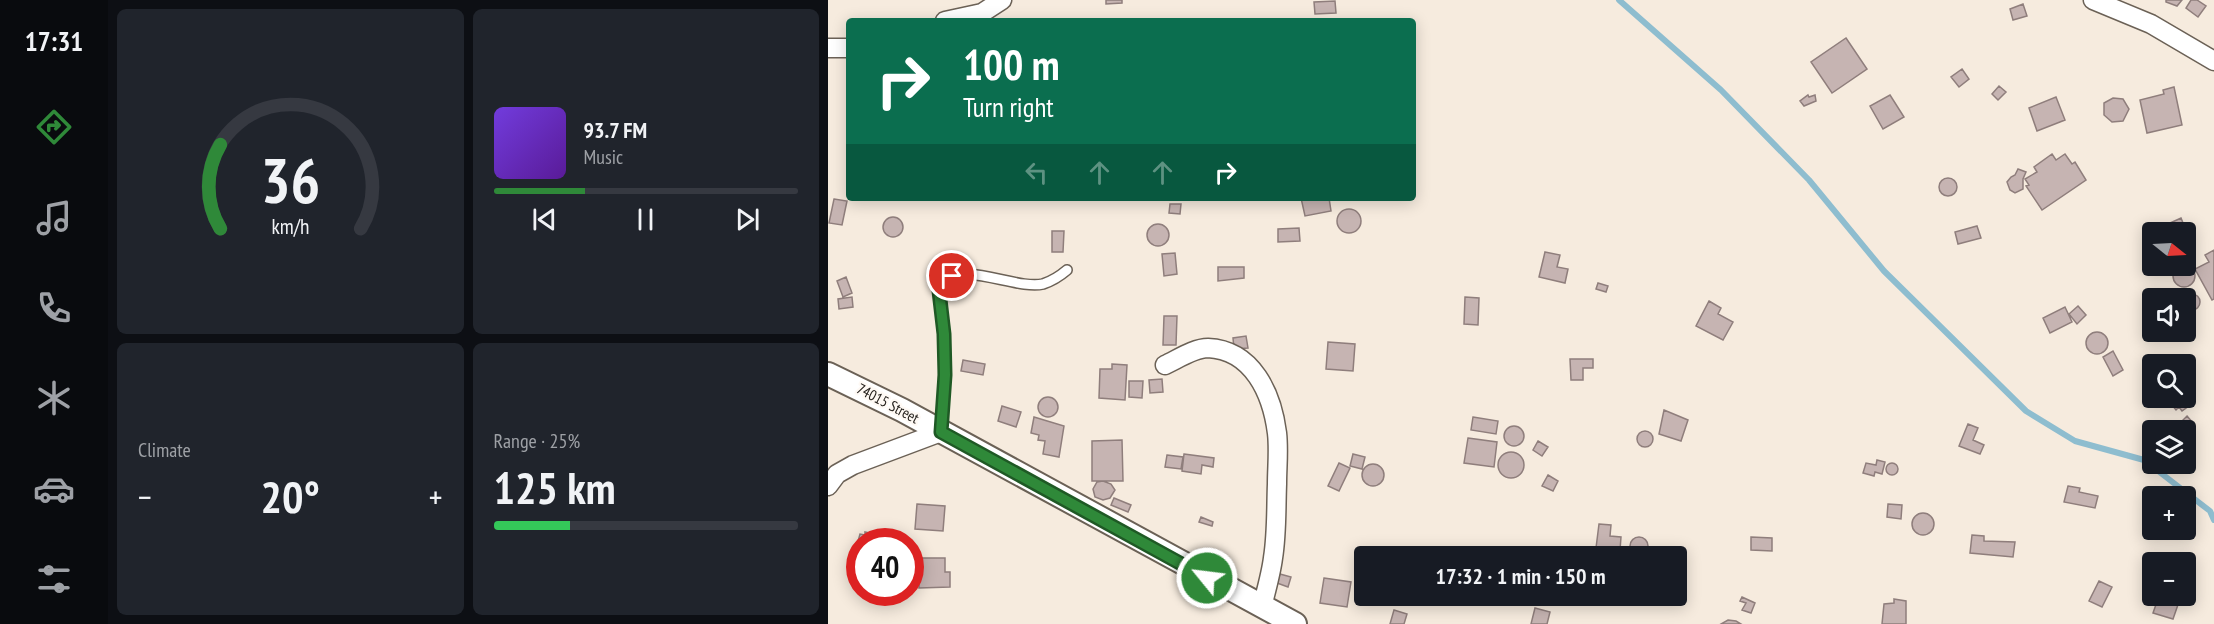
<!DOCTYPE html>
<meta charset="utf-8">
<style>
:root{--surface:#171b24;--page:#20242c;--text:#f1f3f6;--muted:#9ea1a6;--line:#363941;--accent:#2f8939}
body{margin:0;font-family:"PT Sans Narrow",sans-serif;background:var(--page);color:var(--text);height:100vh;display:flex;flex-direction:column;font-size:22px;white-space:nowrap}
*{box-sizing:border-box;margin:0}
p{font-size:20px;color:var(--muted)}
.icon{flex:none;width:33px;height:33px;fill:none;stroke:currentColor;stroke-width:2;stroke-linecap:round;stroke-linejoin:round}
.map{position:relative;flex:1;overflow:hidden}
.sheet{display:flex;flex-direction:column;gap:9px;padding:9px;background:#0d0f14;width:720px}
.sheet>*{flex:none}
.banner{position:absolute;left:18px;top:18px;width:570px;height:183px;border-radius:6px;box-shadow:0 3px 15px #0003;background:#0b6e4f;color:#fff;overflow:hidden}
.needle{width:39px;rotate:108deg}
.buttons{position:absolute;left:1314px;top:222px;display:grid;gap:12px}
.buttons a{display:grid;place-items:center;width:54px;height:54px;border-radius:6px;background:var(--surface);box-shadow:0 3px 15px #0003;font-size:30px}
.speed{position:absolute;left:18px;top:528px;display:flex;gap:12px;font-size:30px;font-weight:700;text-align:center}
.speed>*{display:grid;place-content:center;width:78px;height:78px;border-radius:50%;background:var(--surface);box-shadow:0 3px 15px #0003;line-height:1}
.speed .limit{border:9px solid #d22;background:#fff;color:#111}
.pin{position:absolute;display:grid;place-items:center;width:51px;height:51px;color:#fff;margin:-26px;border:3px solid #fff;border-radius:50%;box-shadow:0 2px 6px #0007}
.me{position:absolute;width:66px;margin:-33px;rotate:299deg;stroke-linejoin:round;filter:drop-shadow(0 0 4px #0008)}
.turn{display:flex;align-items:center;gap:21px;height:126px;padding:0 18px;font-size:27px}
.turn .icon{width:78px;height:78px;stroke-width:2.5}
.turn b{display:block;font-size:42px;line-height:51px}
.lanes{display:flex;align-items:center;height:57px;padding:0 18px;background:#0003;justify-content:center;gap:30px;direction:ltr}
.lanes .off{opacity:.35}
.big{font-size:45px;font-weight:600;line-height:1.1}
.sheet .card{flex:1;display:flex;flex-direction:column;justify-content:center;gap:9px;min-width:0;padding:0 21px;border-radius:9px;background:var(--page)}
.sheet .dial{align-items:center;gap:0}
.dial svg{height:156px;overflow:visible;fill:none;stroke:var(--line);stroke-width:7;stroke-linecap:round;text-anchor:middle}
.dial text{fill:var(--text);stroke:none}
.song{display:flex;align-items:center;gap:18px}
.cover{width:72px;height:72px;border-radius:9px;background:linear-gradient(135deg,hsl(260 70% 55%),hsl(270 70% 35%))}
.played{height:6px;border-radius:3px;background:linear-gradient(90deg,var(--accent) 30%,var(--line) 30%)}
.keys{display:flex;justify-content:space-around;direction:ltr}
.heat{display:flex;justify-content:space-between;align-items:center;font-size:33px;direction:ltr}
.charge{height:9px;border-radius:4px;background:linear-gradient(90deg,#34c759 25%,var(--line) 0)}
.sheet .tiles{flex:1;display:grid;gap:9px;grid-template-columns:repeat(2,1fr)}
.trip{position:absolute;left:526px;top:546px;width:333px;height:60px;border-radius:6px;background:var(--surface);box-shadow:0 3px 15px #0003;font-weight:600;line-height:60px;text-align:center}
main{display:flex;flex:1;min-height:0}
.tab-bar{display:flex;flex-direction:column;width:108px;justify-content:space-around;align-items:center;background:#090b0e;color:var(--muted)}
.tab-bar .icon{width:42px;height:42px}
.tab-bar .current{color:var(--accent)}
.tab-bar b{font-size:27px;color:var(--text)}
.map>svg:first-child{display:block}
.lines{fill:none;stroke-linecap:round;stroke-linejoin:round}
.stream{stroke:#8ebdcf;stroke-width:6}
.building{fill:#c6b4b2;stroke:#8f7e7c;stroke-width:1.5}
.service-casing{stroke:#6b6156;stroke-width:12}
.minor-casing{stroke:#6b6156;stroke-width:21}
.tertiary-casing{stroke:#6b6156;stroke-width:26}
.service{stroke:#fff;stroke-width:9}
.minor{stroke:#fff;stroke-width:18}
.tertiary{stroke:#fff;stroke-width:22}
.route-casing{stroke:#1f5925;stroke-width:15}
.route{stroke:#2f8939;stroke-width:10}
.labels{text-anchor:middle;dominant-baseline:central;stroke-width:4.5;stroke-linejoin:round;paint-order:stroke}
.street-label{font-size:15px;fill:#25211d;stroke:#fef9f4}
</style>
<main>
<nav class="tab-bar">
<b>17:31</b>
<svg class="icon current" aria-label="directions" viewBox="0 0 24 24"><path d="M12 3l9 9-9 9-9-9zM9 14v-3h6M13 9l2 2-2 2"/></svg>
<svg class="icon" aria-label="music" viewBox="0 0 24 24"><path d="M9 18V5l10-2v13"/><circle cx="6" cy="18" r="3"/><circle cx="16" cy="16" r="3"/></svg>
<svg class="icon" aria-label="phone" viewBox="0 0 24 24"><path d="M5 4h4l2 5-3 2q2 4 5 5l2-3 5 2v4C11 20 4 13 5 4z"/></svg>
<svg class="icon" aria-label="climate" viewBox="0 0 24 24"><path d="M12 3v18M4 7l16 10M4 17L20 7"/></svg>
<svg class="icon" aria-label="car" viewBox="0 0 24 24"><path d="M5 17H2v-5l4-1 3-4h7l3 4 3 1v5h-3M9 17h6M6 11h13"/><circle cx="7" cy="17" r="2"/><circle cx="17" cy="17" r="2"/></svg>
<svg class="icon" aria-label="filters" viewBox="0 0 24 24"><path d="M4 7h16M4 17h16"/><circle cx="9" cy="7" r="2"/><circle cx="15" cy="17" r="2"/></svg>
</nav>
<section class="sheet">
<div class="tiles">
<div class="card dial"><svg viewBox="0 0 100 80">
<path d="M14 69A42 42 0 1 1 86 69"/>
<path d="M14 69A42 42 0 0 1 14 26" stroke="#2f8939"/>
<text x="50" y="56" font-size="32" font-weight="700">36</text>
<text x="50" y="72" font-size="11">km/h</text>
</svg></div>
<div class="card">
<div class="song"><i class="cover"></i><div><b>93.7 FM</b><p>Music</p></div></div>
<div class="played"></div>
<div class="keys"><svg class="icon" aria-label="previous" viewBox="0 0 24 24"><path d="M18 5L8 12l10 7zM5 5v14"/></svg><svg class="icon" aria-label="pause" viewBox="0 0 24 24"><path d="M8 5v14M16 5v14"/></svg><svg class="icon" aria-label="next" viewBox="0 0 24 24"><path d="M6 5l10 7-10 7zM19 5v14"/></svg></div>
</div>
<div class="card"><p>Climate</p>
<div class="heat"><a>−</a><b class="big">20°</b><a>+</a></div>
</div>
<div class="card"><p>Range · 25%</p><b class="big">125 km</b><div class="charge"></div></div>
</div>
</section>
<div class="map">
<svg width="1386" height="624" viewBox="0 0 1386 624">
<rect width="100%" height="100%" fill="#f6ebde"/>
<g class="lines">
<path class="stream" d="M 791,0 L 893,90 L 981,180 L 1056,271 L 1198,411 L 1247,441 L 1316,460 L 1382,511 L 1386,520"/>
</g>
<path class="building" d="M 278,0 L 294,0 L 294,3 L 278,4 Z
M 1338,0 L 1354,0 L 1349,6 L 1338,2 Z
M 1363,0 L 1369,0 L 1378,6 L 1370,17 L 1358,8 Z
M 507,1 L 508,13 L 487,14 L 486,2 Z
M 1195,4 L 1199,16 L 1185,20 L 1182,9 Z
M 1018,38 L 1039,69 L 1004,93 L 983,62 Z
M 1134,69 L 1141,79 L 1131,87 L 1123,77 Z
M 1171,86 L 1178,92 L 1170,100 L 1164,94 Z
M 1346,87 L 1354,125 L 1319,133 L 1312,100 L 1336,94 L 1335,90 Z
M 980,95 L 981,97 L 987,95 L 988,101 L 976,106 L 972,101 Z
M 1062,95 L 1076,117 L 1055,129 L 1042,106 Z
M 1228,97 L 1237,120 L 1209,131 L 1201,108 Z
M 1285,98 L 1295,99 L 1301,109 L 1295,121 L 1284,122 L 1276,115 L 1276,103 Z
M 1224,154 L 1228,160 L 1237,154 L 1244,164 L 1247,162 L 1258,180 L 1214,210 L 1198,186 L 1201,185 L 1197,179 L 1209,172 L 1206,167 Z
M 1190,169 L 1198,172 L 1195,179 L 1195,189 L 1187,193 L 1182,190 L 1179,182 L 1183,177 L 1187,175 Z
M1111 187a9 9 0 1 1 18 0a9 9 0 1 1-18 0Z
M 473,198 L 501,198 L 503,211 L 477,216 Z
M 6,199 L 19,201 L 14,225 L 1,223 Z
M 342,204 L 353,204 L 352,214 L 341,213 Z
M509 221a12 12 0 1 1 24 0a12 12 0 1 1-24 0Z
M55 227a10 10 0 1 1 20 0a10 10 0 1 1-20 0Z
M 1353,218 L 1359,233 L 1343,232 L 1340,224 Z
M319 235a11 11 0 1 1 22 0a11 11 0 1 1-22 0Z
M 1149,226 L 1153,238 L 1130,244 L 1127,232 Z
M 471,228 L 472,241 L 450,242 L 450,229 Z
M 224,231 L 236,231 L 235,252 L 224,252 Z
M 1386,250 L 1386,299 L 1384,300 L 1367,269 L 1381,262 L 1377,255 Z
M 717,252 L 732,255 L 729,267 L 740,269 L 737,283 L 711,277 Z
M 347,253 L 349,274 L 336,276 L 334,254 Z
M1345 276a11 11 0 1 1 22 0a11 11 0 1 1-22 0Z
M 390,267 L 416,267 L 416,278 L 390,281 Z
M 18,277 L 24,293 L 15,297 L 9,281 Z
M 770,283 L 780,286 L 778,292 L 768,289 Z
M1356 302a8 8 0 1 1 16 0a8 8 0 1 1-16 0Z
M 24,297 L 25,307 L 11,309 L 10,299 Z
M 637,297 L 651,298 L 650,325 L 636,324 Z
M 881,301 L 893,308 L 890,314 L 905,322 L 895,340 L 868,326 Z
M 1250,306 L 1258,315 L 1249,324 L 1241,314 Z
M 1237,307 L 1244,322 L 1222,333 L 1215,318 Z
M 336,316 L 349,316 L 348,345 L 335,345 Z
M1258 343a11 11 0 1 1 22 0a11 11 0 1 1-22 0Z
M 418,336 L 420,348 L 406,349 L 405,338 Z
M 500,342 L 527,344 L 525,371 L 498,369 Z
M 1285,351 L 1295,370 L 1285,376 L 1275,357 Z
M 742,359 L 765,359 L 765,368 L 755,368 L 755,380 L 743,380 Z
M 135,360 L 157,364 L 155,375 L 133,371 Z
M 284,364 L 299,365 L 297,400 L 271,398 L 272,369 L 284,369 Z
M 334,379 L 335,392 L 322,393 L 321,380 Z
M 301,381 L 315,381 L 314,398 L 301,397 Z
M 1358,393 L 1365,403 L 1354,411 L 1351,407 L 1348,410 L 1338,398 L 1358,398 Z
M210 407a10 10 0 1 1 20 0a10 10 0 1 1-20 0Z
M 174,406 L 193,412 L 188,427 L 170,421 Z
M 836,410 L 860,420 L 853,441 L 831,434 Z
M 1359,416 L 1365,423 L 1357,429 L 1352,423 Z
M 206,417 L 236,426 L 231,457 L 215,454 L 217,441 L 210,440 L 211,435 L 203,433 Z
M 645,417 L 670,421 L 668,434 L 643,430 Z
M 1322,423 L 1330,430 L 1324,430 L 1324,434 L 1318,427 Z
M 1140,424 L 1150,428 L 1145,440 L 1156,445 L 1152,454 L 1131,446 Z
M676 436a10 10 0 1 1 20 0a10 10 0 1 1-20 0Z
M809 439a8 8 0 1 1 16 0a8 8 0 1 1-16 0Z
M 640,438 L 669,442 L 666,467 L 636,463 Z
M 294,440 L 295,481 L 264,481 L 264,441 Z
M 710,441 L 720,447 L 714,456 L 705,450 Z
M670 465a13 13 0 1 1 26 0a13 13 0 1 1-26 0Z
M 356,454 L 386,458 L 385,467 L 374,465 L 373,474 L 354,471 Z
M 525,454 L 537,457 L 534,469 L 522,466 Z
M 339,455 L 355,457 L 353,469 L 337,467 Z
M 1049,460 L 1057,462 L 1054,474 L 1047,472 L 1046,476 L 1035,473 L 1038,463 L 1048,465 Z
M1058 469a6 6 0 1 1 12 0a6 6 0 1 1-12 0Z
M 511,463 L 522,468 L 511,491 L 500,486 Z
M534 475a11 11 0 1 1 22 0a11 11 0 1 1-22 0Z
M 720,475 L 730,481 L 725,491 L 714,486 Z
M 275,481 L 283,484 L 287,490 L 282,498 L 275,500 L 267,497 L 265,489 L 269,482 Z
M 1240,486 L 1252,488 L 1251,492 L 1270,496 L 1267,508 L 1236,502 Z
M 286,498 L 303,505 L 300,512 L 283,505 Z
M 89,504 L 117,506 L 115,531 L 87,529 Z
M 1060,504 L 1074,505 L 1073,519 L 1059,517 Z
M1084 524a11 11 0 1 1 22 0a11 11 0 1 1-22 0Z
M 373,517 L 385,522 L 384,526 L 371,522 Z
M 771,524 L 783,525 L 782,536 L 793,537 L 792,550 L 768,548 Z
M 37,532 L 47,534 L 46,540 L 49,542 L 32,542 L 32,545 L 29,545 L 32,534 L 37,535 Z
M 1144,535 L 1156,536 L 1156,541 L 1187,542 L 1185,557 L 1142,553 Z
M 923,537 L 944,538 L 944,551 L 923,550 Z
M802 546a9 9 0 1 1 18 0a9 9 0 1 1-18 0Z
M 91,558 L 117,558 L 117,572 L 122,572 L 122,587 L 91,588 Z
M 452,574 L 463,577 L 460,587 L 449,583 Z
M 496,578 L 523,582 L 519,607 L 492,603 Z
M 1271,581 L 1284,587 L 1274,607 L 1261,601 Z
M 1331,596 L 1353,596 L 1345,619 L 1325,613 Z
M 914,597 L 927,603 L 923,613 L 914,610 L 918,603 L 912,601 Z
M 1066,599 L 1078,601 L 1078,624 L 1054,624 L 1056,604 L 1066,603 Z
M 707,608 L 722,612 L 719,624 L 703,624 Z
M 566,610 L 579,614 L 576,624 L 562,624 Z
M 900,620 L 908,621 L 913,624 L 893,624 Z"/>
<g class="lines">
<defs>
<path id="service" d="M 113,430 C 116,390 118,351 113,311 C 112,300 109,289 117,281 C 135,262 190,290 215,284 C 224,281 232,276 239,270"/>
<path id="minor" d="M 1265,0 L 1323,24 L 1386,61
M 117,21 L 154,13 L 174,0
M 0,48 L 21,48
M 337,365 C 350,359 366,348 380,348 C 425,350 444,394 449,433 C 451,450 449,467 449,484 C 448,509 449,533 445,558 C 443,574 438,591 434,607
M 0,486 L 9,474 L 25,465 L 113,432"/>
<path id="tertiary" d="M 0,374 L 74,410 L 467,624"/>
</defs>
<use href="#service" class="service-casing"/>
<use href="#minor" class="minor-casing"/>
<use href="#tertiary" class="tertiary-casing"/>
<use href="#service" class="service"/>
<use href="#minor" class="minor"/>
<use href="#tertiary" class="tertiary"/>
</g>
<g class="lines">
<defs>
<path id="route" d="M 124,276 L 116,282 L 111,291 L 116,334 L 117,375 L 113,432 L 379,578"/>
</defs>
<use href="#route" class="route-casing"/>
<use href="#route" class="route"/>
</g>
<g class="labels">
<g class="street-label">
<text transform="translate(60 403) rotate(28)">74015 Street</text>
</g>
</g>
</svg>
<div class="buttons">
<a><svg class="needle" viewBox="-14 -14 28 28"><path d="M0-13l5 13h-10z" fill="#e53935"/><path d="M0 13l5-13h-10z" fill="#9ea1a6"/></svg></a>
<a><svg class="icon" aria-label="sound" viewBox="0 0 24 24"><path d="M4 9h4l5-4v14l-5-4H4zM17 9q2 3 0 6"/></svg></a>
<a><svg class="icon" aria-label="search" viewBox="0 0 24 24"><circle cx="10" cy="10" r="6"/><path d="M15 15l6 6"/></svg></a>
<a><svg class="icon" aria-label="layers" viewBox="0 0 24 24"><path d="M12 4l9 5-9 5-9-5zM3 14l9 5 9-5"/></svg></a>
<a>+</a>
<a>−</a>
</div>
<div class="speed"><div class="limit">40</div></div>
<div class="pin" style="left:124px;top:276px;background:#d93025"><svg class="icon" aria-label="arrive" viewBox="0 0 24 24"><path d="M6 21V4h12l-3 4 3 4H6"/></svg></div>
<svg class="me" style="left:379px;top:578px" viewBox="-20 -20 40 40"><circle r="17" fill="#2f8939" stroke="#fff" stroke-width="3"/><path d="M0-11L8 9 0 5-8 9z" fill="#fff"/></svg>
<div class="trip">17:32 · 1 min · 150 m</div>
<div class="banner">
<div class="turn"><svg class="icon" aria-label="right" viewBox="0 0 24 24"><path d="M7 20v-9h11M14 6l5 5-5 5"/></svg><div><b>100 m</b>Turn right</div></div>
<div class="lanes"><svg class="icon off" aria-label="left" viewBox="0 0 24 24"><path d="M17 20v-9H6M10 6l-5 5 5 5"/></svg><svg class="icon off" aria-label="ahead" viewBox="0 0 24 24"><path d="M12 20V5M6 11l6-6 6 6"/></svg><svg class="icon off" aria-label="ahead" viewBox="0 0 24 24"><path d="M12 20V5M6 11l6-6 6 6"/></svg><svg class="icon" aria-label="right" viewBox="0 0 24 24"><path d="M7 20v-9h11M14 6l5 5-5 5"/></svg></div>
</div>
</div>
</main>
